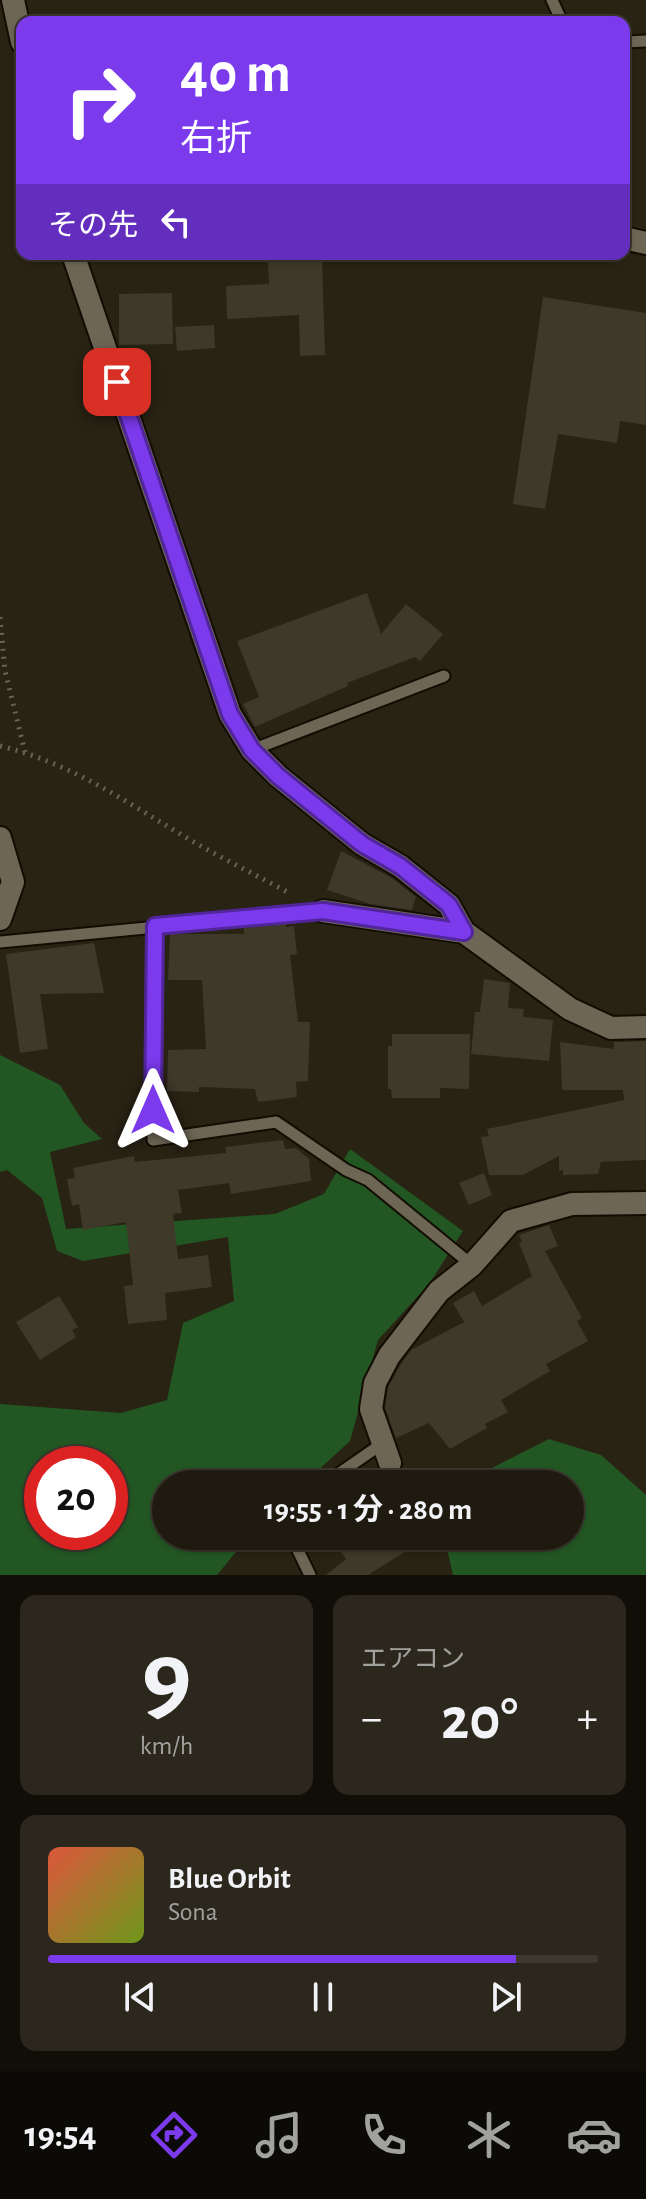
<!DOCTYPE html>
<html lang="ja">
<meta charset="utf-8">
<style>
:root{--surface:#1f1a0f;--page:#2c271d;--text:#f1f3f6;--muted:#a1a19e;--line:#3c382f;--accent:#7c3aed}
body{margin:0;font-family:"Alegreya Sans","Noto Sans JP",sans-serif;background:var(--page);color:var(--text);height:100vh;display:flex;flex-direction:column;font-size:30px;white-space:nowrap}
*{box-sizing:border-box;margin:0}
p{font-size:26px;color:var(--muted)}
.icon{flex:none;width:44px;height:44px;fill:none;stroke:currentColor;stroke-width:2;stroke-linecap:round;stroke-linejoin:round}
.map{position:relative;height:1575px;overflow:hidden}
.panel{display:flex;flex-direction:column;gap:20px;padding:20px;background:#110e08;flex:1}
.panel>*{flex:none}
.hud{position:absolute;left:16px;top:16px;width:614px;height:244px;border-radius:16px;box-shadow:0 2px 6px #0004,0 0 0 2px var(--line);background:#7c3aed;color:#fff;overflow:hidden}
.speed{position:absolute;left:24px;top:1446px;display:flex;gap:16px;font-size:40px;font-weight:700;text-align:center}
.speed>*{display:grid;place-content:center;width:104px;height:104px;border-radius:50%;background:var(--surface);box-shadow:0 2px 6px #0004,0 0 0 2px var(--line);line-height:1}
.speed .limit{border:12px solid #d22;background:#fff;color:#111}
.pin{position:absolute;display:grid;place-items:center;width:68px;height:68px;color:#fff;margin:-34px;border-radius:16px;box-shadow:0 4px 12px #0006}
.me{position:absolute;width:88px;margin:-44px;rotate:0deg;stroke-linejoin:round;filter:drop-shadow(0 0 6px #0008)}
.turn{display:flex;align-items:center;gap:28px;height:168px;padding:0 32px;font-size:36px}
.turn .icon{width:104px;height:104px;stroke-width:2.5}
.turn b{display:block;font-size:56px;line-height:68px}
.then{display:flex;align-items:center;height:76px;padding:0 32px;background:#0003;gap:16px;font-size:30px}
.big{font-size:60px;font-weight:700;line-height:1.1}
.panel .card{flex:1;display:flex;flex-direction:column;justify-content:center;gap:12px;min-width:0;padding:0 28px;border-radius:16px;background:var(--page)}
.panel .dial{align-items:center;gap:0}
.dial b{font-size:104px;line-height:1}
.song{display:flex;align-items:center;gap:24px}
.cover{width:96px;height:96px;border-radius:12px;background:linear-gradient(135deg,hsl(10 70% 55%),hsl(80 70% 35%))}
.played{height:8px;border-radius:4px;background:linear-gradient(90deg,var(--accent) 85%,var(--line) 85%)}
.keys{display:flex;justify-content:space-around;direction:ltr}
.heat{display:flex;justify-content:space-between;align-items:center;font-size:44px;direction:ltr}
.panel .tiles{flex:1;display:grid;gap:20px;grid-template-columns:1fr 1fr}
.card:last-child{grid-column:span 2}
.trip{position:absolute;left:152px;top:1470px;width:432px;height:80px;border-radius:40px;background:var(--surface);box-shadow:0 2px 6px #0004,0 0 0 2px var(--line);font-weight:700;line-height:80px;text-align:center}
.dock{display:flex;height:128px;justify-content:space-around;align-items:center;background:#0c0a06;color:var(--muted)}
.dock .icon{width:56px;height:56px}
.dock .selected{color:var(--accent)}
.dock b{font-size:36px;color:var(--text)}
.map>svg:first-child{display:block}
.forest{fill:#225723;fill-rule:evenodd}
.building{fill:#3f392a}
.lines{fill:none;stroke-linecap:round;stroke-linejoin:round}
.service-casing{stroke:#120c02;stroke-width:15}
.minor-casing{stroke:#120c02;stroke-width:26}
.path{stroke:#686356;stroke-width:5;stroke-dasharray:2 6;stroke-linecap:butt}
.service{stroke:#6d6655;stroke-width:11}
.minor{stroke:#6d6655;stroke-width:22}
.route-casing{stroke:#51269a;stroke-width:20}
.route{stroke:#7c3aed;stroke-width:14}
</style>
<div class="map">
<svg width="646" height="1575" viewBox="0 0 646 1575">
<rect width="100%" height="100%" fill="#292314"/>
<path class="forest" d="M 0,1055 L 60,1085 L 84,1123 L 102,1139 L 50,1152 L 66,1229 L 275,1214 L 324,1194 L 350,1149 L 463,1231 L 429,1284 L 378,1340 L 350,1441 L 303,1484 L 166,1484 L 166,1536 L 249,1536 L 217,1575 L 0,1575 L 0,1404 L 121,1413 L 167,1400 L 183,1323 L 234,1301 L 228,1237 L 83,1261 L 57,1251 L 42,1198 L 7,1170 L 0,1172 ZM 42,1464 L 110,1464 L 110,1532 L 42,1532 Z
M 549,1439 L 601,1455 L 646,1495 L 646,1575 L 453,1575 L 444,1536 L 570,1536 L 570,1484 L 460,1484 Z"/>
<path class="building" d="M 322,259 L 325,355 L 300,356 L 299,315 L 227,319 L 226,286 L 269,284 L 268,260 Z
M 172,293 L 173,344 L 119,345 L 119,294 Z
M 543,297 L 646,313 L 646,425 L 620,421 L 617,443 L 558,434 L 545,509 L 513,504 Z
M 214,325 L 215,348 L 177,351 L 175,327 Z
M 367,593 L 381,634 L 406,604 L 443,634 L 420,661 L 415,657 L 347,683 L 348,686 L 255,727 L 243,704 L 259,697 L 237,641 Z
M 341,851 L 392,878 L 416,897 L 412,910 L 370,904 L 327,890 Z
M 286,924 L 286,927 L 294,926 L 297,954 L 290,955 L 298,1022 L 310,1022 L 308,1081 L 296,1082 L 297,1097 L 258,1102 L 255,1089 L 199,1087 L 199,1092 L 167,1091 L 168,1050 L 206,1049 L 202,980 L 168,980 L 170,934 L 244,934 L 244,928 Z
M 94,943 L 104,993 L 40,994 L 48,1049 L 20,1053 L 6,954 Z
M 484,979 L 510,983 L 508,1008 L 524,1009 L 523,1017 L 553,1020 L 549,1061 L 471,1054 L 475,1012 L 480,1012 Z
M 392,1034 L 470,1034 L 469,1089 L 440,1088 L 440,1098 L 392,1098 L 391,1089 L 388,1089 L 388,1046 L 392,1046 Z
M 646,1041 L 646,1160 L 601,1162 L 598,1174 L 563,1175 L 563,1170 L 559,1171 L 559,1156 L 523,1175 L 489,1175 L 481,1137 L 489,1136 L 487,1129 L 624,1100 L 623,1090 L 562,1090 L 560,1042 L 614,1049 L 614,1042 Z
M 283,1140 L 285,1149 L 296,1148 L 309,1159 L 311,1181 L 231,1194 L 229,1183 L 178,1190 L 182,1213 L 173,1214 L 178,1259 L 208,1255 L 212,1287 L 165,1293 L 167,1320 L 128,1324 L 124,1286 L 133,1285 L 126,1222 L 83,1230 L 79,1204 L 72,1206 L 67,1179 L 75,1178 L 73,1168 L 134,1156 L 135,1162 L 226,1153 L 225,1147 Z
M 484,1173 L 492,1195 L 469,1205 L 459,1183 Z
M 549,1225 L 558,1246 L 545,1251 L 582,1318 L 577,1321 L 588,1341 L 546,1364 L 550,1371 L 501,1400 L 508,1412 L 485,1424 L 487,1428 L 450,1449 L 429,1423 L 396,1438 L 385,1408 L 388,1387 L 401,1364 L 411,1350 L 464,1322 L 453,1303 L 474,1291 L 482,1306 L 532,1276 L 519,1243 L 522,1242 L 519,1235 Z
M 59,1296 L 78,1327 L 72,1330 L 76,1337 L 40,1360 L 16,1322 Z
M 329,1536 L 430,1536 L 368,1575 L 326,1575 L 346,1559 Z"/>
<g class="lines">
<defs>
<path id="service" d="M 552,0 L 562,22
M 624,42 L 646,41
M 252,750 L 444,676
M 155,926 L 153,1140 L 276,1122 L 346,1170 L 368,1180 L 472,1265
M 0,942 L 323,911
M 324,1484 L 383,1443
M 291,1536 L 310,1575"/>
<path id="minor" d="M 13,0 L 22,42
M 624,238 L 646,243
M 73,254 L 230,714 L 252,750 L 278,776 L 362,844 L 400,866 L 449,905 L 464,932 L 570,1009 L 611,1028 L 646,1027
M 0,838 L 13,882 L 0,919
M 323,911 L 464,932
M 390,1463 L 371,1409 L 375,1383 L 389,1356 L 439,1291 L 472,1265 L 511,1221 L 572,1204 L 646,1203"/>
</defs>
<use href="#service" class="service-casing"/>
<use href="#minor" class="minor-casing"/>
<path class="path" d="M 0,617 L 5,671 L 25,752
M 0,746 C 71,763 126,802 187,838 C 221,858 256,875 291,894"/>
<use href="#service" class="service"/>
<use href="#minor" class="minor"/>
</g>
<g class="lines">
<defs>
<path id="route" d="M 117,382 L 230,714 L 252,750 L 278,776 L 362,844 L 400,866 L 449,905 L 464,932 L 323,911 L 155,926 L 153,1110"/>
</defs>
<use href="#route" class="route-casing"/>
<use href="#route" class="route"/>
</g>
</svg>
<div class="speed"><div class="limit">20</div></div>
<div class="pin" style="left:117px;top:382px;background:#d93025"><svg class="icon" aria-label="arrive" viewBox="0 0 24 24"><path d="M6 21V4h12l-3 4 3 4H6"/></svg></div>
<svg class="me" style="left:153px;top:1110px" viewBox="-20 -20 40 40"><path d="M0-17L14 15 0 8-14 15z" fill="#7c3aed" stroke="#fff" stroke-width="4"/></svg>
<div class="trip">19:55 · 1 分 · 280 m</div>
<div class="hud">
<div class="turn"><svg class="icon" aria-label="right" viewBox="0 0 24 24"><path d="M7 20v-9h11M14 6l5 5-5 5"/></svg><div><b>40 m</b>右折</div></div>
<div class="then">その先<svg class="icon" aria-label="left" viewBox="0 0 24 24"><path d="M17 20v-9H6M10 6l-5 5 5 5"/></svg></div>
</div>
</div>
<section class="panel">
<div class="tiles">
<div class="card dial"><b>9</b><p>km/h</p></div>
<div class="card"><p>エアコン</p>
<div class="heat"><a>−</a><b class="big">20°</b><a>+</a></div>
</div>
<div class="card">
<div class="song"><i class="cover"></i><div><b>Blue Orbit</b><p>Sona</p></div></div>
<div class="played"></div>
<div class="keys"><svg class="icon" aria-label="previous" viewBox="0 0 24 24"><path d="M18 5L8 12l10 7zM5 5v14"/></svg><svg class="icon" aria-label="pause" viewBox="0 0 24 24"><path d="M8 5v14M16 5v14"/></svg><svg class="icon" aria-label="next" viewBox="0 0 24 24"><path d="M6 5l10 7-10 7zM19 5v14"/></svg></div>
</div>
</div>
</section>
<nav class="dock">
<b>19:54</b>
<svg class="icon selected" aria-label="directions" viewBox="0 0 24 24"><path d="M12 3l9 9-9 9-9-9zM9 14v-3h6M13 9l2 2-2 2"/></svg>
<svg class="icon" aria-label="music" viewBox="0 0 24 24"><path d="M9 18V5l10-2v13"/><circle cx="6" cy="18" r="3"/><circle cx="16" cy="16" r="3"/></svg>
<svg class="icon" aria-label="phone" viewBox="0 0 24 24"><path d="M5 4h4l2 5-3 2q2 4 5 5l2-3 5 2v4C11 20 4 13 5 4z"/></svg>
<svg class="icon" aria-label="climate" viewBox="0 0 24 24"><path d="M12 3v18M4 7l16 10M4 17L20 7"/></svg>
<svg class="icon" aria-label="car" viewBox="0 0 24 24"><path d="M5 17H2v-5l4-1 3-4h7l3 4 3 1v5h-3M9 17h6M6 11h13"/><circle cx="7" cy="17" r="2"/><circle cx="17" cy="17" r="2"/></svg>
</nav>
